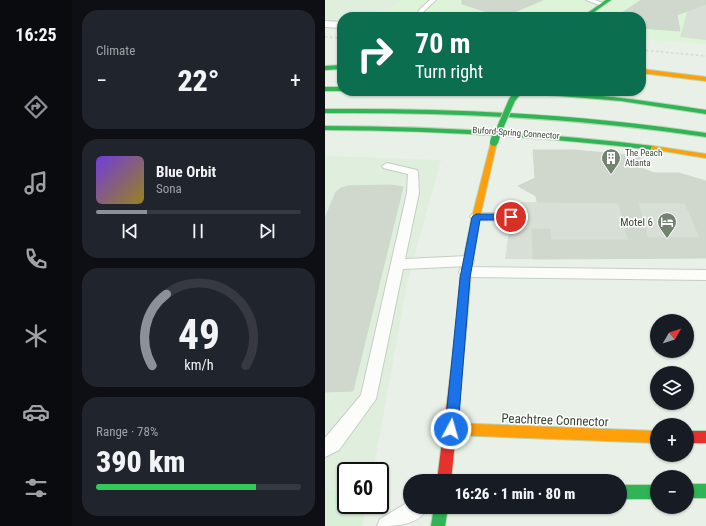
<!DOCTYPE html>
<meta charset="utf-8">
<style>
:root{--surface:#171b24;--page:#20242c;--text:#f1f3f6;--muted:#9ea1a6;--line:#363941;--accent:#8c9099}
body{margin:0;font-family:"Roboto Condensed",sans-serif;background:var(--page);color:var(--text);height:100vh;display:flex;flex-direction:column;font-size:15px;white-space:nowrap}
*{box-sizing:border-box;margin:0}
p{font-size:13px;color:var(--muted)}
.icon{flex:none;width:22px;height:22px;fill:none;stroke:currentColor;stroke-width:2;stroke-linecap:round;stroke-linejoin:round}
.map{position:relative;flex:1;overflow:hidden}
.sheet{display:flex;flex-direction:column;gap:10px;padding:10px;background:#0d0f14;width:253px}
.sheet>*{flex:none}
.top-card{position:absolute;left:12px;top:12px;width:309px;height:84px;border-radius:16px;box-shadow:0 1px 3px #0004;background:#0b6e4f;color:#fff;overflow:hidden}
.needle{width:26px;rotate:51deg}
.controls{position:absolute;left:325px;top:314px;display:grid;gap:8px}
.controls a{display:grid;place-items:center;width:44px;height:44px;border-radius:50%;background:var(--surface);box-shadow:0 1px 3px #0004;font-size:20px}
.speed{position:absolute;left:12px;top:462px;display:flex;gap:8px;font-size:20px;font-weight:700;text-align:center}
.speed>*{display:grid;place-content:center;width:52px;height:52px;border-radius:50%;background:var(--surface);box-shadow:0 1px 3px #0004;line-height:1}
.speed .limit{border:2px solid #111;border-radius:6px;background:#fff;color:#111}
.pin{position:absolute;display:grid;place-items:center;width:34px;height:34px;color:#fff;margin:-17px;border:2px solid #fff;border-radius:50%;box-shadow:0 1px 4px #0007}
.me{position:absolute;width:44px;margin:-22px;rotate:6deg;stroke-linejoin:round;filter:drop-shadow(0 0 3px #0008)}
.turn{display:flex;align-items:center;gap:14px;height:84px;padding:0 12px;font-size:18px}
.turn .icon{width:52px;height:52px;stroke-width:2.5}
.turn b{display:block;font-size:28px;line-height:34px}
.big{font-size:30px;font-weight:800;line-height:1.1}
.sheet .card{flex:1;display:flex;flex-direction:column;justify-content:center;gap:6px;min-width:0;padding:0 14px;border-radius:16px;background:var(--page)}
.sheet .dial{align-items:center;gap:0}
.dial svg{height:104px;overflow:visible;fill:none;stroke:var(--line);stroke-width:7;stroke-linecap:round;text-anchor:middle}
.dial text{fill:var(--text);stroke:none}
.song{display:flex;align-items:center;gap:12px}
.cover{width:48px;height:48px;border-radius:6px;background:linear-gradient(135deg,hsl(260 70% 55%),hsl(50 70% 35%))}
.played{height:4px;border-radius:2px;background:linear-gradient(90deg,var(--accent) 25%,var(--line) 25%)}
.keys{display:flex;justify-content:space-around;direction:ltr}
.heat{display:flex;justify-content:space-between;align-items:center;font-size:22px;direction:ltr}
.charge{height:6px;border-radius:3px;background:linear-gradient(90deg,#34c759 78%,var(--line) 0)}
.trip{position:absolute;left:78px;top:474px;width:224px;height:40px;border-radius:20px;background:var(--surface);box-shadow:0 1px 3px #0004;font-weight:800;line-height:40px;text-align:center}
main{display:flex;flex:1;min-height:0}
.tab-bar{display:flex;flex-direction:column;width:72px;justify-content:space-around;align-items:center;background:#090b0e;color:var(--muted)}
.tab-bar .icon{width:28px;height:28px}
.tab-bar .active{color:var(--accent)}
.tab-bar b{font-size:18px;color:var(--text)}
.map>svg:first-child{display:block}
.residential{fill:#dfeedd}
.commercial{fill:#def4d8}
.education{fill:#daefd8}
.parking{fill:#d8dfd7}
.building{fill:#d0d8ce;stroke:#cfd8cd;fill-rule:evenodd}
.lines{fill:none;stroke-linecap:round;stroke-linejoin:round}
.lane-casing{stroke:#c5cec4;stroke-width:2}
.street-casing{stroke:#c5cec4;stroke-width:2}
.fast-casing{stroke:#b6d4b2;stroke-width:2}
.slow-casing{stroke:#b6d4b2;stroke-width:2}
.jam-casing{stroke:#b6d4b2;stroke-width:2}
.lane{fill:#fcfdfb;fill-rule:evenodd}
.street{fill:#fcfdfb;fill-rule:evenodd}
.fast{fill:#30b455;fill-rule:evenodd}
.slow{fill:#ff9f0a;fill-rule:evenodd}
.jam{fill:#e5322d;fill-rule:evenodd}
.rail{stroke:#d7d8d7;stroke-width:1.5;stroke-dasharray:2.5 2.5;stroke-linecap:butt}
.fast-bridge-far1-casing{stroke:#b6d4b2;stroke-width:8;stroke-linecap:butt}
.fast-bridge-casing{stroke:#b6d4b2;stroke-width:9;stroke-linecap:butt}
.fast-bridge-far1{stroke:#30b455;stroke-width:6}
.fast-bridge{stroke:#30b455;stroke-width:8}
.route{fill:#1a73e8;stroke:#114b97}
.labels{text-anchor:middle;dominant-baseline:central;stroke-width:3;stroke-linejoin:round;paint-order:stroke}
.far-street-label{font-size:9px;fill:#364633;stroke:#fff}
.far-poi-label{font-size:9px;fill:#364633;stroke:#fff;text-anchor:start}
.poi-label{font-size:11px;fill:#364633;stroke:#fff;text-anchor:end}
.near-street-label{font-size:13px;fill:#364633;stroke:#fff}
</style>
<main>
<nav class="tab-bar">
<b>16:25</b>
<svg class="icon active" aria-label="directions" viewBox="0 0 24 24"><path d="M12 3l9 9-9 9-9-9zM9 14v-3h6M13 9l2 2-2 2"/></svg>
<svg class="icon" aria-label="music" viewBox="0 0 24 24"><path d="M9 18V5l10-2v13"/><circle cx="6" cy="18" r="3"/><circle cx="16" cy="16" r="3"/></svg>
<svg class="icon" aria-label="phone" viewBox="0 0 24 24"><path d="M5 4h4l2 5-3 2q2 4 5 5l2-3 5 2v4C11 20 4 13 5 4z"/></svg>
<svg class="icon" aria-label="climate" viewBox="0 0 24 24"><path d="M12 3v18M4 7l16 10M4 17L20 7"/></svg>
<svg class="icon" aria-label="car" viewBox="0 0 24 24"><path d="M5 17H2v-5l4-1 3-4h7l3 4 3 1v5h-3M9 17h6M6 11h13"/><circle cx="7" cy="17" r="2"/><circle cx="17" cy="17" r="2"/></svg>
<svg class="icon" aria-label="filters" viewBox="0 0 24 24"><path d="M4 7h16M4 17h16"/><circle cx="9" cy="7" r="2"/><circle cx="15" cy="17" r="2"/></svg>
</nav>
<section class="sheet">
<div class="card"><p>Climate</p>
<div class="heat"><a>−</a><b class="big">22°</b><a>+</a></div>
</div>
<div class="card">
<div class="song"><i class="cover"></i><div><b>Blue Orbit</b><p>Sona</p></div></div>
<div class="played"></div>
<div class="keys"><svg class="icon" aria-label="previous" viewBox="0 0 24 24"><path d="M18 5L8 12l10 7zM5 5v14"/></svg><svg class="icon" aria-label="pause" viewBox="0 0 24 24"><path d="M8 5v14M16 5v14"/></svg><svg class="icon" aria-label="next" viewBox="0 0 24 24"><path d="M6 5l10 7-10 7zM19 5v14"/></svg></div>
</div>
<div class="card dial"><svg viewBox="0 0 100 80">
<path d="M14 69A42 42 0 1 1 86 69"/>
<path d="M14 69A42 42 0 0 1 25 14" stroke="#8c9099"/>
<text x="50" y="56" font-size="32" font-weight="700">49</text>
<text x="50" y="72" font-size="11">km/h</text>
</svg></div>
<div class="card"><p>Range · 78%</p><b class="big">390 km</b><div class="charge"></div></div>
</section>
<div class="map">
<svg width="381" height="526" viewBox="0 0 381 526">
<rect width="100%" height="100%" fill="#e8f0e7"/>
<path class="residential" d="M 0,0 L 79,0 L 45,17 L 17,17 L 17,22 L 0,21 Z
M 0,156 L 116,160 L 83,279 L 48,471 L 21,471 L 21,489 L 0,489 Z"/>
<path class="commercial" d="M 79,0 L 381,0 L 381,44 L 316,39 L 316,17 L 45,17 Z"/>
<path class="education" d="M 0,489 L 21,489 L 21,505 L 41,505 L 37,526 L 0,526 Z"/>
<path class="parking" d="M 381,2 L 381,40 L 355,37 L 363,9 Z
M 188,202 L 381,203 L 366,217 L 375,238 L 323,238 L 322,233 L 319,233 L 303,240 L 226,240 L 207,229 L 208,259 L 180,259 Z"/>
<path class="building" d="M 137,0 L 218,0 L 178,17 L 137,4 Z
M 316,0 L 381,0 L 381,4 L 352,15 L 355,31 L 316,28 L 316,17 L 291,17 Z
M 208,150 L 248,150 L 316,156 L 316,168 L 329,173 L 354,173 L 381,181 L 381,258 L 208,259 L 207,229 L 225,229 L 226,240 L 303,240 L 294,203 L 212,202 L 211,196 L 193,186 L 210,178 ZM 313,203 L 360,203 L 375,238 L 323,238 Z
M 66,185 L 78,187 L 28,391 L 0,392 L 0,218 L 11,192 L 16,188 L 23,186 Z"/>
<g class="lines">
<defs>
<path id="lane" d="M 105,0 L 111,0 L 99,11 L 96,17 L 90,17 L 95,9 Z
M 261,0 L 270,0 L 280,4 L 277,6 Z
M 62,163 L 92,170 L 93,172 L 94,193 L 80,259 L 143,256 L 148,258 L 149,261 L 148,264 L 143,266 L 78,269 L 51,399 L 14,450 L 0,457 L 0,438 L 36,395 L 82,193 L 83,174 L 58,168 L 57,166 Z
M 151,213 L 186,213 L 192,217 L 186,221 L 147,220 L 145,217 L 147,214 Z
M 141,267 L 381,270 L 381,280 L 141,277 L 136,276 L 134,272 L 136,268 Z
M 85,501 L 85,507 L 103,507 C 94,526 71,526 52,526 L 55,519 Z"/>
<path id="street" d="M 0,21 L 17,22 L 17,28 L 0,27 Z"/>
<path id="fast" d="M 281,0 L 286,0 L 262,17 L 257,17 Z
M 17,65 L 17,69 L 0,70 L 0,66 Z
M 0,87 L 17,87 L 17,91 L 0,91 Z
M 196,91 C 258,91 320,101 381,110 L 381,114 L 296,101 L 199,93 Z
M 0,109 C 128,108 254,114 381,133 L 381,137 C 254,118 128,112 0,113 Z
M 0,126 C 110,126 219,133 328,146 L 331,148 L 328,150 C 219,137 110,130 0,130 Z
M 362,484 L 381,484 L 381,498 L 362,498 Z
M 295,485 L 332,485 L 332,499 L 295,499 Z
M 109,507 L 123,507 L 120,526 L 106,526 Z"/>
<path id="slow" d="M 316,69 L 381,77 L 381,81 L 316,73 Z
M 169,140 L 172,142 L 155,217 L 146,272 L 142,322 L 141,325 L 137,326 L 133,325 L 132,322 L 136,272 L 147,217 L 166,142 Z
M 328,146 L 381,154 L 381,158 L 326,149 L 326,147 Z
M 126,423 L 332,431 L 332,443 L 126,435 L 122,433 L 120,429 L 122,425 Z"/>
<path id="jam" d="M 137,318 L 141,319 L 142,322 L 126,481 L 112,481 L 132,322 L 133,319 Z
M 362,431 L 381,431 L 381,443 L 362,443 Z"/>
</defs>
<use href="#lane" class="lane-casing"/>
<use href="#street" class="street-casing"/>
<use href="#fast" class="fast-casing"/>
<use href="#slow" class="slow-casing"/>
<use href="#jam" class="jam-casing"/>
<use href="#lane" class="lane"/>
<use href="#street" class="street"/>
<use href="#fast" class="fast"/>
<use href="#slow" class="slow"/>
<use href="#jam" class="jam"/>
<path class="rail" d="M 0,37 L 17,38
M 316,50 L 381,56"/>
<defs>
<path id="fast-bridge-far1" d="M 171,137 L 187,100 L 194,91"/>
<path id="fast-bridge" d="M 169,142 L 171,136"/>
</defs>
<use href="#fast-bridge-far1" class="fast-bridge-far1-casing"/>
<use href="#fast-bridge" class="fast-bridge-casing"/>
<use href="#fast-bridge-far1" class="fast-bridge-far1"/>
<use href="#fast-bridge" class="fast-bridge"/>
</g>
<path class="route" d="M 151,214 L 186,214 L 190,217 L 186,220 L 155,220 L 145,278 L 133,429 L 131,433 L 126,435 L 122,433 L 120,429 L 135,278 L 147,217 Z"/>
<defs>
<symbol id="building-pin" viewBox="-11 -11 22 30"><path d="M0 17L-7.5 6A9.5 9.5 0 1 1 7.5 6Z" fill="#748272" stroke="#fff"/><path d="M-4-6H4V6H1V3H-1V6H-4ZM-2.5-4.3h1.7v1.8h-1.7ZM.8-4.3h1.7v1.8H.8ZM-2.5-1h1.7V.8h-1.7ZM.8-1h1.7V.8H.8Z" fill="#fff"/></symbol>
<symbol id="hotel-pin" viewBox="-11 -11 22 30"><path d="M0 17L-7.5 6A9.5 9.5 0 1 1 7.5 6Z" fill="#748272" stroke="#fff"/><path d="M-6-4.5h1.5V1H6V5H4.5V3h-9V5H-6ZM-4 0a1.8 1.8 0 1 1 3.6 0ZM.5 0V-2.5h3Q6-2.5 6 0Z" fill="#fff"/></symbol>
</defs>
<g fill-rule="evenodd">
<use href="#building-pin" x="275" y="147" width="22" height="30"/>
<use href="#hotel-pin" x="331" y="211" width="22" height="30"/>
</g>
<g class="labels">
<g class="far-street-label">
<text transform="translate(191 133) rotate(4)">Buford-Spring Connector</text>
</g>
<g class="far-poi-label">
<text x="300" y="153">The Peach<tspan x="300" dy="10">Atlanta</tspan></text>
</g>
<g class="poi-label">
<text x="328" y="222">Motel 6</text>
</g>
<g class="near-street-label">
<text transform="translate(230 420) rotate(2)">Peachtree Connector</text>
</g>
</g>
</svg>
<div class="controls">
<a><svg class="needle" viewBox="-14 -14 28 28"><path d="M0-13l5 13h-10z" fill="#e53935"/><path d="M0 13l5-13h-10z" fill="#9ea1a6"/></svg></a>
<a><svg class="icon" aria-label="layers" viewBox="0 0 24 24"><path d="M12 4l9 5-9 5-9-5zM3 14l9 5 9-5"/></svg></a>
<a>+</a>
<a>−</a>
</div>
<div class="speed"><div class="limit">60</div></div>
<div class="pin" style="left:186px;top:217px;background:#d93025"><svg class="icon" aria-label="arrive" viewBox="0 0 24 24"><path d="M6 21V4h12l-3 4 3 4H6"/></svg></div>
<svg class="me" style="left:126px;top:429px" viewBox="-20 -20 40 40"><circle r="17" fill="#1a73e8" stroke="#fff" stroke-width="3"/><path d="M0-11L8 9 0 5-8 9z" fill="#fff"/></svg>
<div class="trip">16:26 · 1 min · 80 m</div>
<div class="top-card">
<div class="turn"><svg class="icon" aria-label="right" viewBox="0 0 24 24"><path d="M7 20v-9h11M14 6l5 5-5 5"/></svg><div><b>70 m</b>Turn right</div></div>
</div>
</div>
</main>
